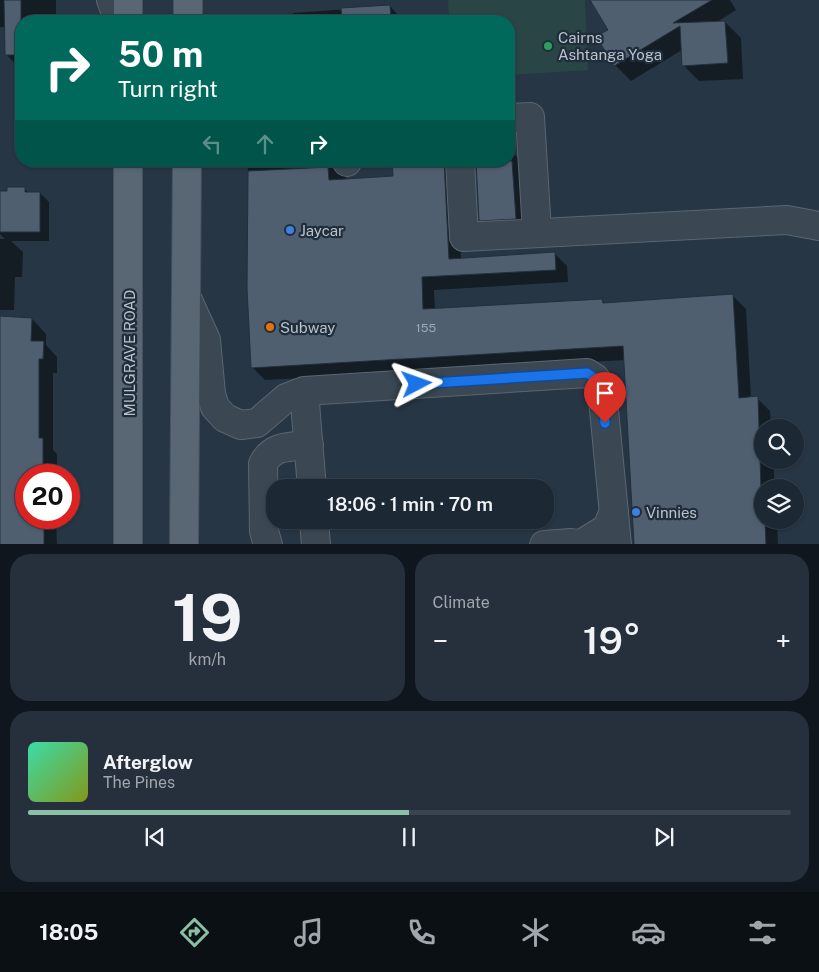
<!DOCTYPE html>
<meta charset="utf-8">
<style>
:root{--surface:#1c2834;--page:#25303c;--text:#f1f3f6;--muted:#a0a6ac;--line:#3a444f;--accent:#8abfa5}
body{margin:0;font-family:"Public Sans",sans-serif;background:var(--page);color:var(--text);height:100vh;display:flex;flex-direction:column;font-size:19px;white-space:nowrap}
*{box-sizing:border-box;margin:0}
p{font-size:16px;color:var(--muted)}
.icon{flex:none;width:28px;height:28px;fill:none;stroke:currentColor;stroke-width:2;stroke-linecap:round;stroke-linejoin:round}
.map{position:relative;height:544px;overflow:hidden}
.side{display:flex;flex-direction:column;gap:10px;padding:10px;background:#0f161d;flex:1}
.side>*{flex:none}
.top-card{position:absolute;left:15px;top:15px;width:500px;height:152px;border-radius:20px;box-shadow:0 1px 4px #0004,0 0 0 1px var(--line);background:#00695c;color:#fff;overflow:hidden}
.buttons{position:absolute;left:754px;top:419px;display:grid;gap:10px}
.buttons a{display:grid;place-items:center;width:50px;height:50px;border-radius:50%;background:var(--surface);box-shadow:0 1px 4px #0004,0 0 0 1px var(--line);font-size:25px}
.speed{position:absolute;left:15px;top:464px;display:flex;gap:10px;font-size:25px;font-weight:700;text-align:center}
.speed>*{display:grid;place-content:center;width:65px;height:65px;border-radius:50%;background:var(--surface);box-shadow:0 1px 4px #0004,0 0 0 1px var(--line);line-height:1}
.speed .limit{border:8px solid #d22;background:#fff;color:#111}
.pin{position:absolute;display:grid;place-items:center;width:42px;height:42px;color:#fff;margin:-51px -21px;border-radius:50% 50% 50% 0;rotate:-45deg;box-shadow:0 0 5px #0007}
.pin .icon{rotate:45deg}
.me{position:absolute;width:55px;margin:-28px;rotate:86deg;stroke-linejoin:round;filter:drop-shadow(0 0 4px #0008)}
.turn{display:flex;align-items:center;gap:18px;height:105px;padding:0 20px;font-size:22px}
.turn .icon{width:65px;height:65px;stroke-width:2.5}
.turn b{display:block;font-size:35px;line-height:42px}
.lanes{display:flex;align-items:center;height:48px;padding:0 20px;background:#0003;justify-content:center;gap:25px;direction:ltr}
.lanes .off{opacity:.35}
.big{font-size:38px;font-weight:600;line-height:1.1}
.side .widget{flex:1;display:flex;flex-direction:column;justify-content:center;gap:8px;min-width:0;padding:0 18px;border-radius:20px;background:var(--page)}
.side .dial{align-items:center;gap:0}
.dial b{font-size:65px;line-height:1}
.song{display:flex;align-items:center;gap:15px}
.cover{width:60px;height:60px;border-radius:8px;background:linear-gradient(135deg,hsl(160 70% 55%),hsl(70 70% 35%))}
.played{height:5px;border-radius:2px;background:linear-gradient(90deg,var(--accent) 50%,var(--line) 50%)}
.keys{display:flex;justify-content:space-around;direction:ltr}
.heat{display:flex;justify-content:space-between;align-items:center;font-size:28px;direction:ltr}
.side .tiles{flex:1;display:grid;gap:10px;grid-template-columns:1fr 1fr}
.widget:last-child{grid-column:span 2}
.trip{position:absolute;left:266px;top:479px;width:288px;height:50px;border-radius:20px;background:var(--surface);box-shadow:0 1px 4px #0004,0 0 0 1px var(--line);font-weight:600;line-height:50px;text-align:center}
.menu{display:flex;height:80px;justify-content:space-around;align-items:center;background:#0b1015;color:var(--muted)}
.menu .icon{width:35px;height:35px}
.menu .selected{color:var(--accent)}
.menu b{font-size:22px;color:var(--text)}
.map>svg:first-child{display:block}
.park{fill:#294546}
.shadow{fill:#0007}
.building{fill:#4f5f70;stroke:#222f3c}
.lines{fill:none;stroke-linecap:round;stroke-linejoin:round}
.minor-casing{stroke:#5a6672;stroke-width:30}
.major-casing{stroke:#45515e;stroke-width:30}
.minor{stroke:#3b4854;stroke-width:28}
.major{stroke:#596774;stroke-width:28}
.route-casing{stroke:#114b97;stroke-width:12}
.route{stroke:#1a73e8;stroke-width:9}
.leisure-dot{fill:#2e9e5b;stroke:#202d3a;stroke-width:2}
.shop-dot{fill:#3f7fe0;stroke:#202d3a;stroke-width:2}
.food-dot{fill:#e8710a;stroke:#202d3a;stroke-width:2}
.labels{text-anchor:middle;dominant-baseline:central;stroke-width:4.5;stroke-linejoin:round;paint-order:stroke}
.number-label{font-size:12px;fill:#9eaab6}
.poi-label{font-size:15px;fill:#b9c3ce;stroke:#202d3a;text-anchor:start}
.street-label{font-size:15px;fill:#b9c3ce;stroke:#202d3a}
</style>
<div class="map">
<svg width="819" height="545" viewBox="0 0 819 545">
<rect width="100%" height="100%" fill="#263645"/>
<path class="park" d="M 448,0 L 585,0 L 588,70 L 509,75 L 509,21 L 449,21 Z"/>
<path class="shadow" d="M 0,0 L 56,0 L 56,21 L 21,21 L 21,66 L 18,67 L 6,54 L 6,27 L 0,27 Z
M 592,0 L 730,0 L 736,10 L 717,22 L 725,22 L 741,38 L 743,79 L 699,81 L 683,65 L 682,50 L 631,81 L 615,65 L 610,30 Z
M 390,6 L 403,21 L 294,21 L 293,13 Z
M 511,151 L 533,173 L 537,240 L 502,242 L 480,220 L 509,161 L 509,152 Z
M 248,161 L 345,161 L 346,180 L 395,177 L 394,161 L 450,161 L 458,170 L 461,259 L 554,253 L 567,266 L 568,282 L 434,290 L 435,310 L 602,300 L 605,304 L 733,296 L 746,309 L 751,398 L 757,398 L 770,411 L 771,428 L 762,428 L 762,460 L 773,460 L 775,488 L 762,488 L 762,520 L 777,520 L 778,545 L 636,545 L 625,360 L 265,380 L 252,367 L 248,288 Z
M 24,188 L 29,193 L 40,193 L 49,202 L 49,241 L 11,241 L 23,252 L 22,277 L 15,277 L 14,310 L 0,310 L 0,239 L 5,239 L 0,234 L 0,192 Z
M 0,318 L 32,319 L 46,334 L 46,345 L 57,357 L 57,373 L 53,373 L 53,450 L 57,454 L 57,475 L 26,475 L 26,518 L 56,518 L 57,545 L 0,545 Z"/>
<path class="building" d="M 4,0 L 21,0 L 21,55 L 5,55 Z
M 590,0 L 712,0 L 673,23 L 725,21 L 728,63 L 682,66 L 680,26 L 614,66 L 596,36 L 608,30 Z
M 390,5 L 391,21 L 342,21 L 341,8 Z
M 392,161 L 444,161 L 449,259 L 555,252 L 556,270 L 422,277 L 423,309 L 602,299 L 603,303 L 733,294 L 739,398 L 758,396 L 762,520 L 765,520 L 766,545 L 634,545 L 623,346 L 251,368 L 247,288 L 248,171 L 328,167 L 329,180 L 393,176 Z
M 476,161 L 512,161 L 516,219 L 479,221 Z
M 7,187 L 25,187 L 25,192 L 40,192 L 40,232 L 0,232 L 0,191 L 7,191 Z
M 0,316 L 32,318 L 31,341 L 44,341 L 43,359 L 39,359 L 39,438 L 43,438 L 43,475 L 26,475 L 26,518 L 44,518 L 44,545 L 0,545 Z"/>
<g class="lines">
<defs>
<path id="minor" d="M 111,0 L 119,21
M 509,118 L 530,117 L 537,232
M 347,161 L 347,162
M 460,161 L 464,237 L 787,220 L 819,226
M 186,296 L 206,340 L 211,394 L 215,407 L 225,418 L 241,425 L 257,423 L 286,398 L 304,391 L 587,373 L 595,378 L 602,389 L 617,545
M 304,391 L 312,488
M 314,520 L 316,545
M 583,543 L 607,528 L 614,511
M 268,545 L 264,531 L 263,464 C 272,445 290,447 309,445
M 544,545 L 571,543 L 586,545"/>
<path id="major" d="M 128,21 L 128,0
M 188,21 L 188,0
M 128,545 L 128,161
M 184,545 L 187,161"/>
</defs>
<use href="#minor" class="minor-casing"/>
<use href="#major" class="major-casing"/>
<use href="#minor" class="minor"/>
<use href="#major" class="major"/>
</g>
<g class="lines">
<defs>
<path id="route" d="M 417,384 L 587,373 C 606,383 603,404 605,423"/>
</defs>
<use href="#route" class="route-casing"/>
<use href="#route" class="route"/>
</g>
<circle class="leisure-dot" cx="548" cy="46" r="5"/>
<g class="shop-dot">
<circle cx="290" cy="230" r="5"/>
<circle cx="636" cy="512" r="5"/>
</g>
<circle class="food-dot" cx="270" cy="327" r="5"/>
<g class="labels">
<g class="number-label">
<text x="426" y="328">155</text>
</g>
<g class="poi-label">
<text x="558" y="37">Cairns<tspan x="558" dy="17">Ashtanga Yoga</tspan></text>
<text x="300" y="230">Jaycar</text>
<text x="280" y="327">Subway</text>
<text x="646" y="512">Vinnies</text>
</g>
<g class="street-label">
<text transform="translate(129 353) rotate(-90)">MULGRAVE ROAD</text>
</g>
</g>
</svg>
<div class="buttons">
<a><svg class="icon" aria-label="search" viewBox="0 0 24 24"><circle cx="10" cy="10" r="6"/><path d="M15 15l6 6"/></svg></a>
<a><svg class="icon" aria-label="layers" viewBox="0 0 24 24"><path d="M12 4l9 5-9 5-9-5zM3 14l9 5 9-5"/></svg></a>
</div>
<div class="speed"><div class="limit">20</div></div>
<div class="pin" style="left:605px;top:423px;background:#d93025"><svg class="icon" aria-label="arrive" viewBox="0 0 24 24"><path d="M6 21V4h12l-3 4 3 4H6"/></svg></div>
<svg class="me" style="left:417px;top:384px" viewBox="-20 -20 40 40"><path d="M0-17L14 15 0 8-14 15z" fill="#1a73e8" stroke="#fff" stroke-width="4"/></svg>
<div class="trip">18:06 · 1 min · 70 m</div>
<div class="top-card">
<div class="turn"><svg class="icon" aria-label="right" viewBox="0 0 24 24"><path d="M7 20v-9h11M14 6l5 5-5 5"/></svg><div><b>50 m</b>Turn right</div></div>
<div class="lanes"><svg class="icon off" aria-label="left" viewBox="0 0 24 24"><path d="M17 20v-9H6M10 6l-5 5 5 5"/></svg><svg class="icon off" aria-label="ahead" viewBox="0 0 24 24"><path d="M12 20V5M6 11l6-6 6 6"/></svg><svg class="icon" aria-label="right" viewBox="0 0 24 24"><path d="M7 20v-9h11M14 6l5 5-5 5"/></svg></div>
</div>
</div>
<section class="side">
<div class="tiles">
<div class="widget dial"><b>19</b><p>km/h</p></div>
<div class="widget"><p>Climate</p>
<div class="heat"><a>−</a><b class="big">19°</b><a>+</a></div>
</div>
<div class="widget">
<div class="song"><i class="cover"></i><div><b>Afterglow</b><p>The Pines</p></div></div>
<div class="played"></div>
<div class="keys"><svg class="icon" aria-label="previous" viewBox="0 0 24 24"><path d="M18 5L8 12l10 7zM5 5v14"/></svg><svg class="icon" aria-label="pause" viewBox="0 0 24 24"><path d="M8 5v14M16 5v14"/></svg><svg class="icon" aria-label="next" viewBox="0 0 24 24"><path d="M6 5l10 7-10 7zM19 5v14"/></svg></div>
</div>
</div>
</section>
<nav class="menu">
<b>18:05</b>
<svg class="icon selected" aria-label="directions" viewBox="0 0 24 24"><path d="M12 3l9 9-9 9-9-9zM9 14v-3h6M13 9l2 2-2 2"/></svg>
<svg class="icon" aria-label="music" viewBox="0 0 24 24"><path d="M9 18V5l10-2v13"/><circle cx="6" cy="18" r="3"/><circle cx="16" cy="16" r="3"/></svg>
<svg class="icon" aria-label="phone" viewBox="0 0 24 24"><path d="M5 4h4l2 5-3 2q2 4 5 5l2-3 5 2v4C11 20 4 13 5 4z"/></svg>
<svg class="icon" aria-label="climate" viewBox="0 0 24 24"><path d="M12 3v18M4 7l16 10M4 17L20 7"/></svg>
<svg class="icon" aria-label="car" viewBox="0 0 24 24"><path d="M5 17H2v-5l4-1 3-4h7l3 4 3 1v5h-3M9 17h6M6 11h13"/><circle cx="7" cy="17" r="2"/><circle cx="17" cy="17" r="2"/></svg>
<svg class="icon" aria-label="filters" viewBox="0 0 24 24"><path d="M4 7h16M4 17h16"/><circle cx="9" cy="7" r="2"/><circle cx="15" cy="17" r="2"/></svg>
</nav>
